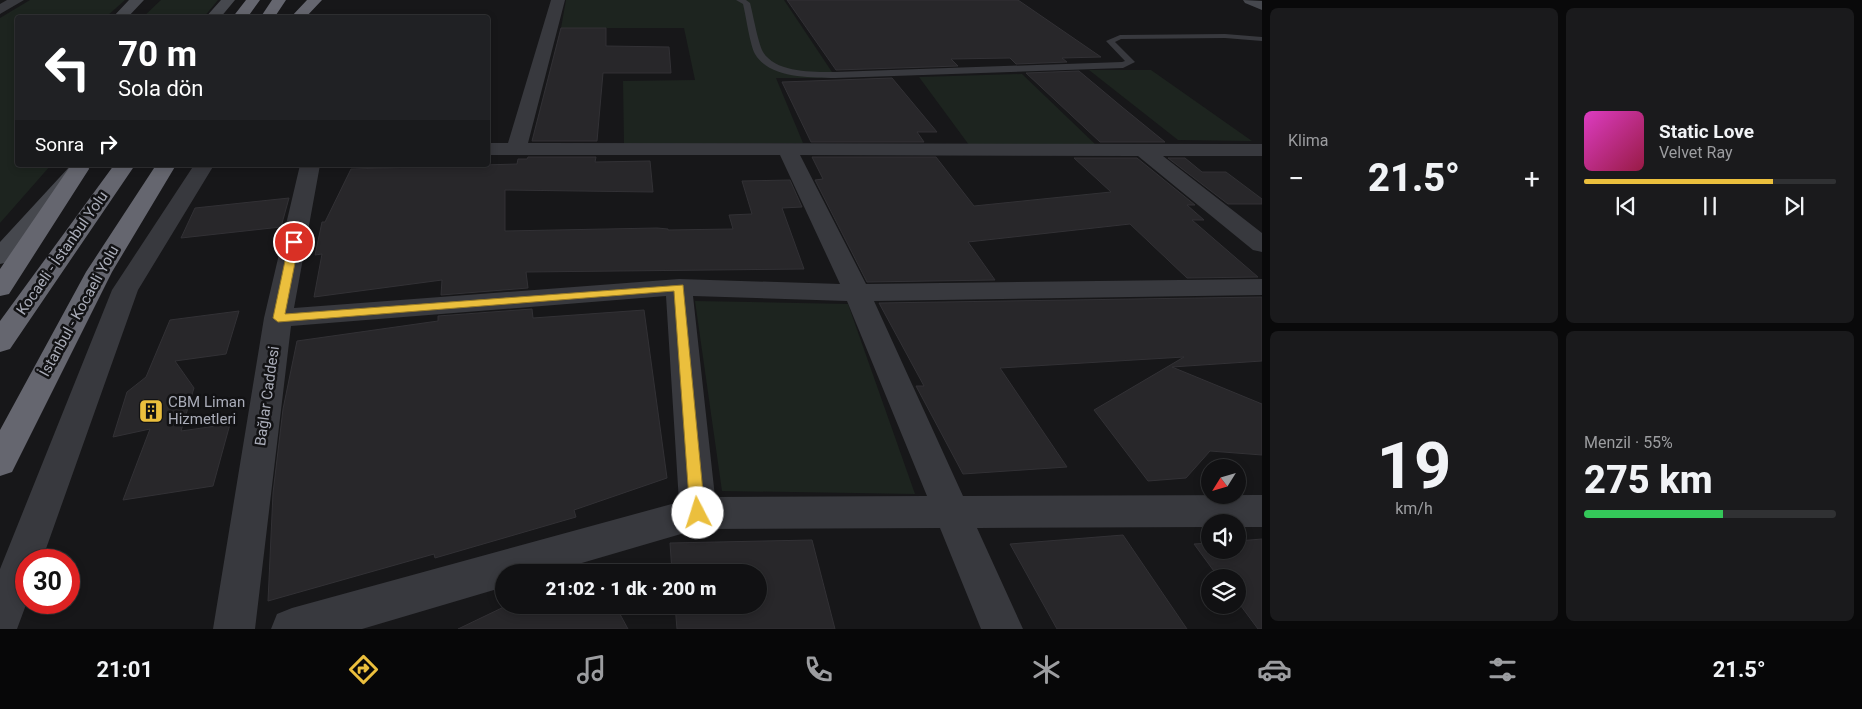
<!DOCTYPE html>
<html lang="tr">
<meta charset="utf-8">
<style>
:root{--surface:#111113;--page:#1a1a1c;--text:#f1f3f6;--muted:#9c9da0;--line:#303133;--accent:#ebbf3d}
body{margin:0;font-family:Roboto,sans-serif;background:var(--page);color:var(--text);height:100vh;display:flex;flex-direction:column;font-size:19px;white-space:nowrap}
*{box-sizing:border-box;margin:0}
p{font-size:16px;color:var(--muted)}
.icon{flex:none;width:28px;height:28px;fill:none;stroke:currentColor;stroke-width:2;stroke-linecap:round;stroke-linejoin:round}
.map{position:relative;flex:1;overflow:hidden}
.side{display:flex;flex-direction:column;gap:8px;padding:8px;background:#09090a;width:600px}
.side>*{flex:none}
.banner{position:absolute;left:15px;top:15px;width:475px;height:152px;border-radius:5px;box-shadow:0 2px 8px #0003,0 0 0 1px var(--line);background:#202124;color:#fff;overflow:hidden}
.needle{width:32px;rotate:233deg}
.tools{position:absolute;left:1201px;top:459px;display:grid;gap:10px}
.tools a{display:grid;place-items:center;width:45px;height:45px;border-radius:50%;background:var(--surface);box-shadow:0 2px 8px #0003,0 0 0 1px var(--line);font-size:25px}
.speed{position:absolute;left:15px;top:549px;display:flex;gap:10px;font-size:25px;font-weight:700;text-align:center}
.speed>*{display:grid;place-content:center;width:65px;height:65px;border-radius:50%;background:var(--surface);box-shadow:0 2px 8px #0003,0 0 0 1px var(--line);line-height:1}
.speed .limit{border:8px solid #d22;background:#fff;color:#111}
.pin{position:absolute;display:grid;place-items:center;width:42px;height:42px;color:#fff;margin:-21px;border:2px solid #fff;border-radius:50%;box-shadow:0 1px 5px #0007}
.me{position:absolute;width:55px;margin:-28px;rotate:355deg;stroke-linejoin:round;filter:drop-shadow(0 0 4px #0008)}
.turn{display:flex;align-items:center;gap:18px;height:105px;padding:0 20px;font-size:22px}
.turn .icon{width:65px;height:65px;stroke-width:2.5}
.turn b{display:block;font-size:35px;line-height:42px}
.then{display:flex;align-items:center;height:48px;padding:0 20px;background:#0003;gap:10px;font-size:19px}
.big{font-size:38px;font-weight:800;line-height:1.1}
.side .tile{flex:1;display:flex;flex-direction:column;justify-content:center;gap:8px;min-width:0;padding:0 18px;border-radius:8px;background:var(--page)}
.side .dial{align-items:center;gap:0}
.dial b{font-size:65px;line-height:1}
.song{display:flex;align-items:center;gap:15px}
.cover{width:60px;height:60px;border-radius:8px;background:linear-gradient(135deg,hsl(310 70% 55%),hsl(340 70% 35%))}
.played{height:5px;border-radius:2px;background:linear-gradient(90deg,var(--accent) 75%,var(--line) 75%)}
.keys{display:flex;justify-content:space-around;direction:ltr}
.heat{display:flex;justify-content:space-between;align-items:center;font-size:28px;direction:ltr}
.charge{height:8px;border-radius:4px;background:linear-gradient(90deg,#34c759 55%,var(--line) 0)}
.side .tiles{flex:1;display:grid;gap:8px;grid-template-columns:repeat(2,1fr)}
.trip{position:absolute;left:495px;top:564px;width:272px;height:50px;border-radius:25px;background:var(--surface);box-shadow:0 2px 8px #0003,0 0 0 1px var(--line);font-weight:800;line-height:50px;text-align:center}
.dock{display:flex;height:80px;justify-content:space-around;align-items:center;background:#070708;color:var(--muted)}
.dock .icon{width:35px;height:35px}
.dock .on{color:var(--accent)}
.dock b{font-size:22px;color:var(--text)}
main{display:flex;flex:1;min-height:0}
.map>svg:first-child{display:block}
.green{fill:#1d241f}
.building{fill:#28272a;stroke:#323135}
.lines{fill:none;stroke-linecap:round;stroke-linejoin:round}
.lane{fill:#38393e;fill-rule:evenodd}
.street{fill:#38393e;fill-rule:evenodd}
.secondary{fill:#46484e;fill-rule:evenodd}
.highway{fill:#65666f;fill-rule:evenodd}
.route{fill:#ebbf3d;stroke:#997c28}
.labels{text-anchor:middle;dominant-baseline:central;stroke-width:5;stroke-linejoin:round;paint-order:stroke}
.street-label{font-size:15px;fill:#aaadb9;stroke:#121214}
.poi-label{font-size:15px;fill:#aaadb9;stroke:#121214;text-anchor:start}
</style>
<main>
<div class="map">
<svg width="1262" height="629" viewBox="0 0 1262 629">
<rect width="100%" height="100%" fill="#171719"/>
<path class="green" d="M 30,0 L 125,0 L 106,17 L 18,18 L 18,165 L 51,165 L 0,223 L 0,18 Z
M 161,0 L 218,0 L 204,17 L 143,17 Z
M 566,0 L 784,0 L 836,78 L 776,78 L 803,143 L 624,144 L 623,81 L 695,80 L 684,28 L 561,28 Z
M 1089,70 L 1151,70 L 1252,141 L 1178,140 Z
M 1022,74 L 1095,144 L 969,145 L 919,77 Z
M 695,301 L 848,304 L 915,494 L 722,491 Z"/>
<path class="building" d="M 787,0 L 1018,0 L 1101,57 L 1062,58 L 1067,62 L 1016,64 L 1010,58 L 951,59 L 958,66 L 836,70 Z
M 561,28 L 606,28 L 606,46 L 669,47 L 671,73 L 603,73 L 597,141 L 532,141 Z
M 1079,71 L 1122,107 L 1165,142 L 1100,142 L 1026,73 Z
M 892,78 L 937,132 L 917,132 L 924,142 L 811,142 L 782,82 Z
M 528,157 L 596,157 L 595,162 L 650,161 L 653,192 L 505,190 L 505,231 L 657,228 L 668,229 L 668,230 L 733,229 L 729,215 L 752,214 L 742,181 L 790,180 L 802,207 L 782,208 L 804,269 L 526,272 L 528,288 L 441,295 L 442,280 L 314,297 L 322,254 L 315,255 L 322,222 L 325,222 L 351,169 L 517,164 L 518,159 L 527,159 Z
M 812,157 L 936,157 L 974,206 L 1111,192 L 1074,158 L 1137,158 L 1195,205 L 1187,205 L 1204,220 L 1192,220 L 1258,277 L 1187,278 L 1130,224 L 968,242 L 995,280 L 867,282 L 815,180 L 823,179 Z
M 1168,158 L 1185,158 L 1202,172 L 1226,172 L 1262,199 L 1262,204 L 1228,204 Z
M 289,198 L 281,227 L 181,238 L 195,208 Z
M 1262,297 L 1262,361 L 1172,367 L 1262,404 L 1262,455 L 1210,451 L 1186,478 L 1148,481 L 1094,410 L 1184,357 L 1000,368 L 1067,467 L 963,474 L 916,386 L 924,386 L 879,303 Z
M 532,309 L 533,318 L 644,310 L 667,478 L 574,510 L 576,517 L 435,558 L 434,554 L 268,601 L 273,493 L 283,409 L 297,341 L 438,321 L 438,316 Z
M 239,311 L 226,354 L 175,361 L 194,388 L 181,431 L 230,424 L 213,486 L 123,500 L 150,429 L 113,437 L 127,392 L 146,377 L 170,320 Z
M 1123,535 L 1187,629 L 1057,629 L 1010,544 Z
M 1262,539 L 1262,629 L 1258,629 L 1238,602 L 1238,578 L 1219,578 L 1194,544 L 1210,543 L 1210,550 L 1238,550 L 1238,541 Z
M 812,540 L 835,629 L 677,629 L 675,605 L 759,605 L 759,572 L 672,572 L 670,543 Z
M 508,605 L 615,605 L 628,629 L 458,629 Z"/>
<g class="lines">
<path class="lane" d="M 736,0 L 746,0 L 750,3 C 753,14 758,43 763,52 C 776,73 813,72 835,72 L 1122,62 L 1125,61 L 1106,41 L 1120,35 L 1225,34 L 1262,37 L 1262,41 L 1225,38 L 1121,39 L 1115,42 L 1135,62 L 1123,68 L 835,78 C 810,77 770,79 755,54 C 750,45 746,16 743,4 Z"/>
<path class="street" d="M 7,0 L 24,0 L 0,14 L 0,4 Z
M 551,0 L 565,0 L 528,143 L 1262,144 L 1262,156 L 1163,156 L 1262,233 L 1262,252 L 1253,250 L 1138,156 L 800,155 L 866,284 L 1262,279 L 1262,295 L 874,301 L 963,496 L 1262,495 L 1262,527 L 1238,527 L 1238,522 L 1210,522 L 1210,527 L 977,528 L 1023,629 L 981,629 L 940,528 L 698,529 L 551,572 L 504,572 L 504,587 L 362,629 L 271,629 L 277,614 L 292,608 L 679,502 L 666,296 L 291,326 L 255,629 L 213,629 L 264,318 L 300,165 L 320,165 L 294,308 L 679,279 L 840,284 L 780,155 L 488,155 L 488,143 L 508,143 ZM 693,296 L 847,301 L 927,496 L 715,497 Z
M 194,165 L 214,165 L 138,290 L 42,560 L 26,560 L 27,602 L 17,629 L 0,629 L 0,569 L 112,290 Z"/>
<path class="secondary" d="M 129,0 L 144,0 L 127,18 L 112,18 Z
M 221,0 L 235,0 L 220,18 L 205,18 Z
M 1243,0 L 1262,1 L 1262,10 L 1245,3 Z
M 71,165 L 92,165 L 9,262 L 0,264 L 0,242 Z"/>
<path class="highway" d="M 246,0 L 260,0 L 247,18 L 232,18 Z
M 272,0 L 286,0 L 274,18 L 260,18 Z
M 307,0 L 322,0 L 305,18 L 290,18 Z
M 71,165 L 87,165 L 89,169 L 9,294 L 0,296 L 0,269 Z
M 114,165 L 135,165 L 10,349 L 0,352 L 0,321 Z
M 156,165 L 176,165 L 112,272 L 12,472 L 0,476 L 0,430 L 86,272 Z"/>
</g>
<path class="route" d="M 294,239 L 299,242 L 285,314 L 683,285 L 705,513 L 703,517 L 698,519 L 693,517 L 690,513 L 674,291 L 278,322 L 273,318 L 289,242 Z"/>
<defs>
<symbol id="building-square" viewBox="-11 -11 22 22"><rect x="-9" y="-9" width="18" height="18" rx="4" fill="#ebbf3d" stroke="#121214"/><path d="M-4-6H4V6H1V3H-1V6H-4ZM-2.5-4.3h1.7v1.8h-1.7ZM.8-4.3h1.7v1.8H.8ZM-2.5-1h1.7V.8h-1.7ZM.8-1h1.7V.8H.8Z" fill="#111"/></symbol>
</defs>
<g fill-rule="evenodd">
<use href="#building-square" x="137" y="397" width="28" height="28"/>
</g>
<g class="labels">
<g class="street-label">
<text transform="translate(62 253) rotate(-55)">Kocaeli - İstanbul Yolu</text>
<text transform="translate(79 311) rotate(-61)">İstanbul - Kocaeli Yolu</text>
<text transform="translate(267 396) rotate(-82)">Bağlar Caddesi</text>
</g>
<g class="poi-label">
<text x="168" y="402">CBM Liman<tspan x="168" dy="17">Hizmetleri</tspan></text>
</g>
</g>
</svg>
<div class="tools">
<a><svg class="needle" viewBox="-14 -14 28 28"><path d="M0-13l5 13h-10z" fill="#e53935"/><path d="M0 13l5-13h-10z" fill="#9c9da0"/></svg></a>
<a><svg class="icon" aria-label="sound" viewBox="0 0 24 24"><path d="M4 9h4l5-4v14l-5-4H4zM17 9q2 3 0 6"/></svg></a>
<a><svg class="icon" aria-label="layers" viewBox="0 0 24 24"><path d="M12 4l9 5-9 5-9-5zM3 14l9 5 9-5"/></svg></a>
</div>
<div class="speed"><div class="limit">30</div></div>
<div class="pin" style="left:294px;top:242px;background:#d93025"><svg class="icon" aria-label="arrive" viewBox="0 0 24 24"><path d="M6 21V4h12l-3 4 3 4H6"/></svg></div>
<svg class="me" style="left:698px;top:513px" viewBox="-20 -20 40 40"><circle r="19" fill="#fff"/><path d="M0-13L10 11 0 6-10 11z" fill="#ebbf3d"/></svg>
<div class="trip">21:02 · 1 dk · 200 m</div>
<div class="banner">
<div class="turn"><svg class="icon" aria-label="left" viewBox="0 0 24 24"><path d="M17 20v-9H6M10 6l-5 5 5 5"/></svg><div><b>70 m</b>Sola dön</div></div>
<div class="then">Sonra<svg class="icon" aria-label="right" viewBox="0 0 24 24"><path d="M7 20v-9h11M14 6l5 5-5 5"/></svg></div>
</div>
</div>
<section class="side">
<div class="tiles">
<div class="tile"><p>Klima</p>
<div class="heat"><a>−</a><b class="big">21.5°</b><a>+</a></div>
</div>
<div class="tile">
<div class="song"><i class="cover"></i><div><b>Static Love</b><p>Velvet Ray</p></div></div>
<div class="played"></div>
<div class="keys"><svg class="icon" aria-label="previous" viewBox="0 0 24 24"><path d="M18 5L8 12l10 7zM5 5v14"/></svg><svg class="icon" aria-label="pause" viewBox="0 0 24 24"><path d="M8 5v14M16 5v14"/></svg><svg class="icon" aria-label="next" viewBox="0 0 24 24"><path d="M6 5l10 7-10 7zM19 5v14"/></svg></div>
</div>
<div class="tile dial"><b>19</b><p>km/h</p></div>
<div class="tile"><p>Menzil · 55%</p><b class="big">275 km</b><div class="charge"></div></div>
</div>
</section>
</main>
<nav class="dock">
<b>21:01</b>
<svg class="icon on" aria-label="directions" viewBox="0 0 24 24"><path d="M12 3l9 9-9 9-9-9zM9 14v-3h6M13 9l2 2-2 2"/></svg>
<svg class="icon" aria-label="music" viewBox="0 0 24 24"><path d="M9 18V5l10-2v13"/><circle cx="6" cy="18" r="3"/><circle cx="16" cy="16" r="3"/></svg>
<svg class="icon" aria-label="phone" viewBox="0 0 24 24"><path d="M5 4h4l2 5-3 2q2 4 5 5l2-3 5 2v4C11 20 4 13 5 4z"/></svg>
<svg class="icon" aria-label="climate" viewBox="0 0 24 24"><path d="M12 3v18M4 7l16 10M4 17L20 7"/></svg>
<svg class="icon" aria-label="car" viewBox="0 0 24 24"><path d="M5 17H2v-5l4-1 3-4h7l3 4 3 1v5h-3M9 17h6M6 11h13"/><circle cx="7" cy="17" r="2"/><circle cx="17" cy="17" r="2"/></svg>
<svg class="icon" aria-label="filters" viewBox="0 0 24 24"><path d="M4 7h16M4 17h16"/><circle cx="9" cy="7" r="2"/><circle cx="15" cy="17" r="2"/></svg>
<b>21.5°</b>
</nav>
